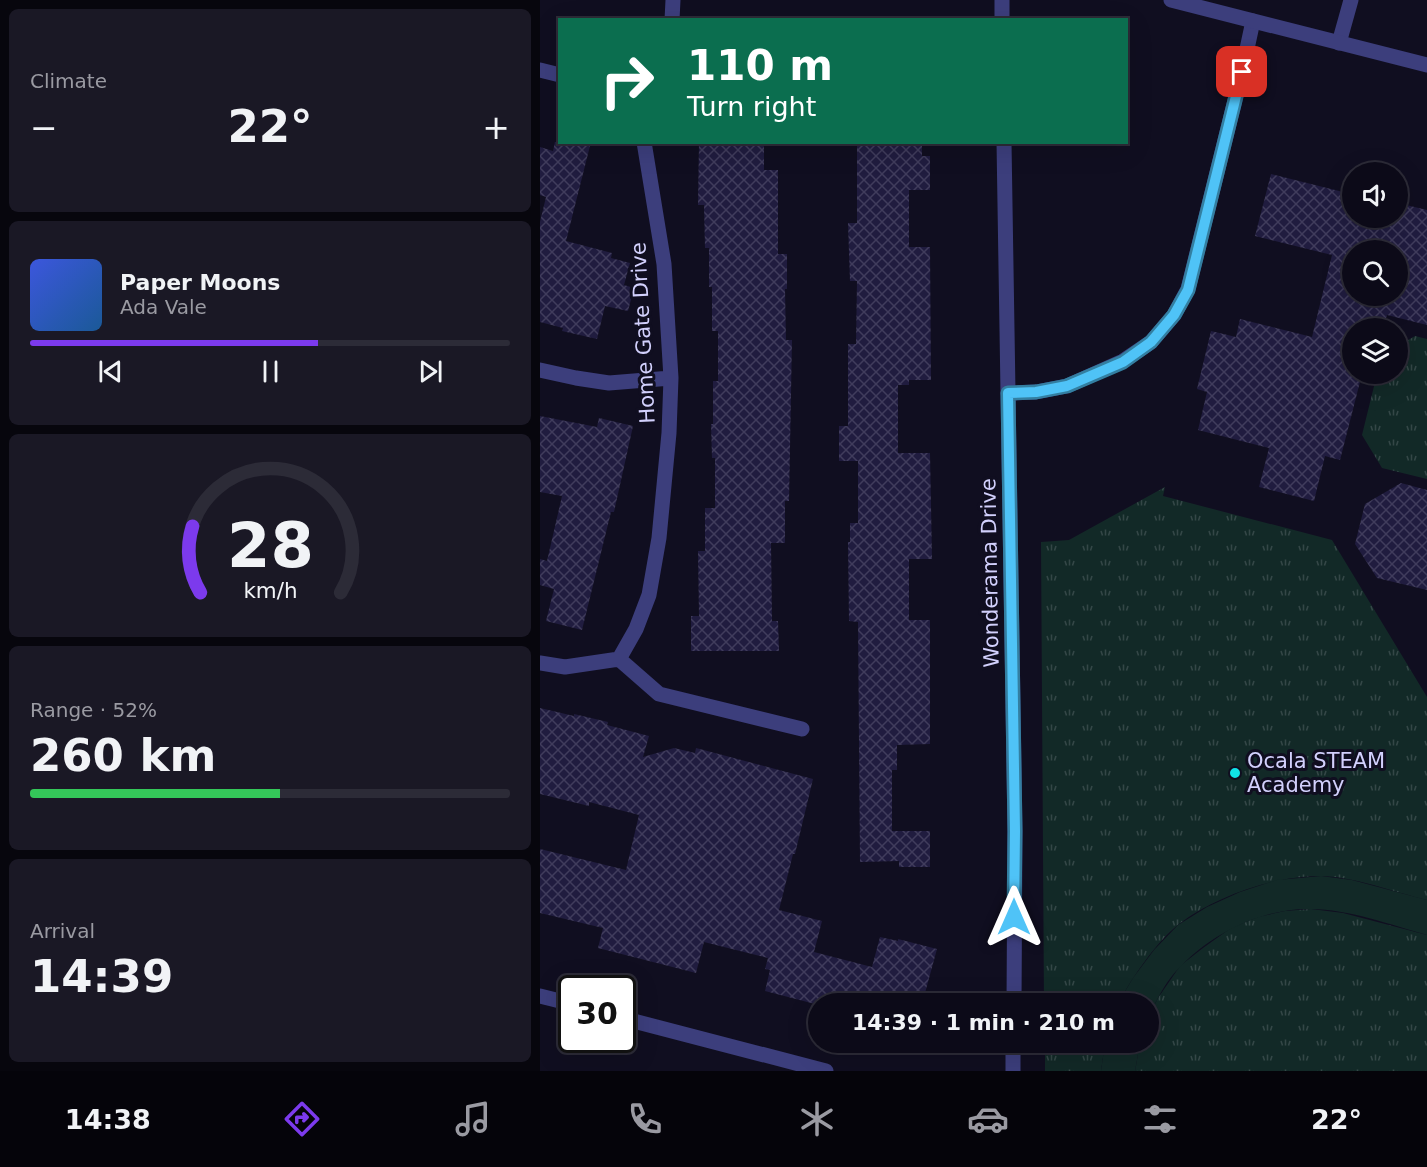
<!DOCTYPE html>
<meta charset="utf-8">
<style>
:root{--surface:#0c0a18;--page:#1a1825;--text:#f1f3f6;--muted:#9a9aa2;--line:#2c2b37;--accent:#7c3aed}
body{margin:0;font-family:"DejaVu Sans",sans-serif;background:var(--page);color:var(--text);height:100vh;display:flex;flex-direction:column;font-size:22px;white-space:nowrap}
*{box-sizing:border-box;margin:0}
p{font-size:20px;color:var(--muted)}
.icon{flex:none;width:33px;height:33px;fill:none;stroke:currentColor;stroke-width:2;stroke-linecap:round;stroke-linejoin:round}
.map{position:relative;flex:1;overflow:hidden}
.side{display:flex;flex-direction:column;gap:9px;padding:9px;background:#07060d;width:540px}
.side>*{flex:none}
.hud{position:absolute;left:18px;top:18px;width:570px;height:126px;border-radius:0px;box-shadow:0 6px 24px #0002,0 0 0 2px var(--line);background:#0b6e4f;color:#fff;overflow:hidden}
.tools{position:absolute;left:802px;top:162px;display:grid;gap:12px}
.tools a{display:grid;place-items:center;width:66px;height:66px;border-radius:50%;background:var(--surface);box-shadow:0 6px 24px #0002,0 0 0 2px var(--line);font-size:30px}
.speed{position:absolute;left:18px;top:975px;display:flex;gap:12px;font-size:30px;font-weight:700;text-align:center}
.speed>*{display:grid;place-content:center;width:78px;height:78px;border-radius:50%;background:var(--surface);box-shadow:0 6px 24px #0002,0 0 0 2px var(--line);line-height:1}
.speed .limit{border:3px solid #111;border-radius:9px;background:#fff;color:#111}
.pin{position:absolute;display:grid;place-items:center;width:51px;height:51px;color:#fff;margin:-26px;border-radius:12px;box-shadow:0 3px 9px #0006}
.me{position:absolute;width:66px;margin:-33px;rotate:0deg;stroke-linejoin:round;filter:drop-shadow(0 0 4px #0008)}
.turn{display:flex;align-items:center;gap:21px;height:126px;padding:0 30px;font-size:27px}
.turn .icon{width:78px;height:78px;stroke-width:2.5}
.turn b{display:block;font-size:42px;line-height:51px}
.big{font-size:45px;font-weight:700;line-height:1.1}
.side .widget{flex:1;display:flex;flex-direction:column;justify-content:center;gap:9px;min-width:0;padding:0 21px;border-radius:9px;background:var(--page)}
.side .dial{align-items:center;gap:0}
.dial svg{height:156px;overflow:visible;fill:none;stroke:var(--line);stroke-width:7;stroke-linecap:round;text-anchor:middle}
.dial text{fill:var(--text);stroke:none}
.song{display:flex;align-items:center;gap:18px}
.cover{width:72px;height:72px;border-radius:9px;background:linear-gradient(135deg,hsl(230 70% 55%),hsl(210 70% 35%))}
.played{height:6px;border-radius:3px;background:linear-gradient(90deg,var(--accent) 60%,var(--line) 60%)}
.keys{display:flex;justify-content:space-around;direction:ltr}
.heat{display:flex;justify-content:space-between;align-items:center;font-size:33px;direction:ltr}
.charge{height:9px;border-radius:4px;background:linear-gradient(90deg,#34c759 52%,var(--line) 0)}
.trip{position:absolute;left:268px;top:993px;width:351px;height:60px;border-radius:30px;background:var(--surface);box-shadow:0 6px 24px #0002,0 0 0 2px var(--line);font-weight:700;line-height:60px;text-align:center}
.dock{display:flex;height:96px;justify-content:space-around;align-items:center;background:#05040a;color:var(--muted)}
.dock .icon{width:42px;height:42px}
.dock .active{color:var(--accent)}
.dock b{font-size:27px;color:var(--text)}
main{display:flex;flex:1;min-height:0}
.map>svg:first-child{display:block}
.grass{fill:url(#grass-tufts)}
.pitch{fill:#122927}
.building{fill:url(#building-cross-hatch);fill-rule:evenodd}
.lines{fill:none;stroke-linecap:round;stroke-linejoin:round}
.service{stroke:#3c3e7c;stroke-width:15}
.minor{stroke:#3c3e7c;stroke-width:15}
.tertiary{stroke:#3c3e7c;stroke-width:15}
.route-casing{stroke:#337fa1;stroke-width:15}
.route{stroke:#4fc3f7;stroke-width:10}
.poi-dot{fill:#10e2e8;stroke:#100e20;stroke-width:2}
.labels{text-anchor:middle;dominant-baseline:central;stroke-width:6;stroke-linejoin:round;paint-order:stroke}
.street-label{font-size:21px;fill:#d2d0fc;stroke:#100e20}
.poi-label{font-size:21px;fill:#d2d0fc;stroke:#100e20;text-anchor:start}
</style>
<main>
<section class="side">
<div class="widget"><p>Climate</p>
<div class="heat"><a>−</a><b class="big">22°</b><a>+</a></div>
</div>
<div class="widget">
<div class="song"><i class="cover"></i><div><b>Paper Moons</b><p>Ada Vale</p></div></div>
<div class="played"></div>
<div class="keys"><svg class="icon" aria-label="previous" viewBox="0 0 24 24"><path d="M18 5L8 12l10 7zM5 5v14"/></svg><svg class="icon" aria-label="pause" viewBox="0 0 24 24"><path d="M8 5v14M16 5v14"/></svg><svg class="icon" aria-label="next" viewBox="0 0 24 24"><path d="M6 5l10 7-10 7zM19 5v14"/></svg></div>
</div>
<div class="widget dial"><svg viewBox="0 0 100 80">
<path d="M14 69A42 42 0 1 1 86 69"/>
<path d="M14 69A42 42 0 0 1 10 35" stroke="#7c3aed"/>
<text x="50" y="56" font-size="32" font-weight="700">28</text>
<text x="50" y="72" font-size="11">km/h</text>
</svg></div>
<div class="widget"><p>Range · 52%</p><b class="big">260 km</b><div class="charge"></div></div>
<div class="widget"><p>Arrival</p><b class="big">14:39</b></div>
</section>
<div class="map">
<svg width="887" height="1071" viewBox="0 0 887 1071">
<defs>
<pattern id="grass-tufts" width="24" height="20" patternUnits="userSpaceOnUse" patternTransform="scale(1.5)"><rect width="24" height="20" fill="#122927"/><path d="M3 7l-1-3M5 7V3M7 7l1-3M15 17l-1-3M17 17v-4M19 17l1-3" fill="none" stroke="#344747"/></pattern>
<pattern id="building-cross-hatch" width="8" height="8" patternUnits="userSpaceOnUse" patternTransform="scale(1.5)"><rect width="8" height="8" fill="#201c3f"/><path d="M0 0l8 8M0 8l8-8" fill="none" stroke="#403c5c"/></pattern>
</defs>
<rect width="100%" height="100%" fill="#100e20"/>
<path class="grass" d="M 875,336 L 887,339 L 887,479 L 842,468 L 822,435 L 837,374 L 858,374 L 858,346 Z
M 625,487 L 623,496 L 792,540 L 887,697 L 887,900 C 854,892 813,876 780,876 C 734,876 676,896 639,924 C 615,943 593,977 578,1003 L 504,1003 L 501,542 L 529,540 Z
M 771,909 L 803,913 L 887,935 L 887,1071 L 595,1071 L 600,1043 L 609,1042 L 609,1016 L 618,998 L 640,966 L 663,948 L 691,928 L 718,917 L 745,911 Z
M 505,1043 L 565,1043 L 561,1071 L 505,1071 Z"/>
<path class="pitch" d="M 781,876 L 812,880 L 887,900 L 887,935 C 852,925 807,909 771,909 C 724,908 674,932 641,966 C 627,979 617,999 609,1016 L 609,1004 L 578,1003 L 593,978 L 614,950 L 638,925 L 667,907 L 700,892 L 737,880 Z
M 565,1043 L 600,1043 L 595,1071 L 561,1071 Z"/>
<path class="building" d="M 15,142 L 51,142 L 26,241 L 72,253 L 71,258 L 90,263 L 84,285 L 94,288 L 88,311 L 65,306 L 57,339 L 22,331 L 23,328 L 0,322 L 0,222 L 6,197 L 0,195 L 0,147 L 13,151 Z
M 159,142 L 224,142 L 224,170 L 238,170 L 238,254 L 247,254 L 247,289 L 245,289 L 246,340 L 252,340 L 249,501 L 245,501 L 245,543 L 231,543 L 232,621 L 238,621 L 239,651 L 151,651 L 151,616 L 159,616 L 158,551 L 165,551 L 165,508 L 175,508 L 175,458 L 172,458 L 171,424 L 173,424 L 173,381 L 178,381 L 178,331 L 172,331 L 172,287 L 169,287 L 169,248 L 165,248 L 164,205 L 158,205 Z
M 317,142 L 382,142 L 382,156 L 390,156 L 390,190 L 369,190 L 369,247 L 390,247 L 391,380 L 369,380 L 369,385 L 358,385 L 358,453 L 390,453 L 392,559 L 369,559 L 369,620 L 390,620 L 390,744 L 357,745 L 357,770 L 352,770 L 352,831 L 390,831 L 390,867 L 359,867 L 359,861 L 320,862 L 318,622 L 309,621 L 308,542 L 310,542 L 310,523 L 318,523 L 318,461 L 299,461 L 299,426 L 308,426 L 308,344 L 316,344 L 317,281 L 310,281 L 308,223 L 317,223 Z
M 731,174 L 807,193 L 808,190 L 813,192 L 813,218 L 858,218 L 858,203 L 887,210 L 887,325 L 847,315 L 843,328 L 813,328 L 813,374 L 822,374 L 800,460 L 785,456 L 774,501 L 719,487 L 729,448 L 658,430 L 667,392 L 657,389 L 671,331 L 696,337 L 700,319 L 772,337 L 792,255 L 715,236 ZM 813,250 L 858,250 L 858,296 L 813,296 Z
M 0,416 L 57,427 L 59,418 L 93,426 L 74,512 L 71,512 L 42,630 L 6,621 L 14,589 L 0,585 L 0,559 L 7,561 L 22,496 L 0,492 Z
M 861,483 L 887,490 L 887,590 L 837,578 L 815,544 L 825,504 Z
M 0,708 L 34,716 L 34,714 L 68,722 L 67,725 L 109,736 L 103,757 L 134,748 L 155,753 L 156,748 L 273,779 L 255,854 L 253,854 L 239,910 L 282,921 L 274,952 L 332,967 L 340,937 L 358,941 L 358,939 L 397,949 L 382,1004 L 275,1004 L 225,991 L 230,970 L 225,969 L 228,958 L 164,942 L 156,973 L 58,948 L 63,928 L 0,913 L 0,849 L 86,870 L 99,815 L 49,802 L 49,806 L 0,794 Z"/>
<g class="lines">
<path class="service" d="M 468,393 L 496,392 L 527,386 L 583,361 L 611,342 L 634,315 L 648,289 L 702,72 L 713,21"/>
<path class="minor" d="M 132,20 L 133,0
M 462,20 L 462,0
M 799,43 L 811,0
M 0,70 L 20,75
M 464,142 L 475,831 L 474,1004
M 0,370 L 36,378 L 69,383 L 131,378
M 79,659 L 96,629 L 109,595 L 119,538 L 129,433 L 131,378 L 124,264 L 104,142
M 79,659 L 119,694 L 262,729
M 0,663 L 25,667 L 79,659
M 0,996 L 32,1004
M 82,1018 L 286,1071
M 473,1071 L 473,1042"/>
<path class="tertiary" d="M 631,0 L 887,65"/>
</g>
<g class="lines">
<defs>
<path id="route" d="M 474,917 L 475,831 L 468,393 L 496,392 L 527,386 L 583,362 L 611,342 L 634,315 L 648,290 L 702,72"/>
</defs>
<use href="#route" class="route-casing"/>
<use href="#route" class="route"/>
</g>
<circle class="poi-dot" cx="695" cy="773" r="6"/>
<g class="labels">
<g class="street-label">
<text transform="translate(103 333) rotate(-93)">Home Gate Drive</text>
<text transform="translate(450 573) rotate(-91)">Wonderama Drive</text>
</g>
<g class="poi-label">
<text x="707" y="761">Ocala STEAM<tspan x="707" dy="24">Academy</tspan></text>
</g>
</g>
</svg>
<div class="tools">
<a><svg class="icon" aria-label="sound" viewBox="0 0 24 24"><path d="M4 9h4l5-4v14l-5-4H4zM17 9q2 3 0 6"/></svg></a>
<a><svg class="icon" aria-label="search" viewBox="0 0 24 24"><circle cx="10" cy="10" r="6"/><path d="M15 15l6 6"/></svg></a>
<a><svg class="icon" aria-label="layers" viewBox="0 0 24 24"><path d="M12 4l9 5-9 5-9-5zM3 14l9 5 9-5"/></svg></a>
</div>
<div class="speed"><div class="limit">30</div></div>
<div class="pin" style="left:702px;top:72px;background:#d93025"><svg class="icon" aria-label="arrive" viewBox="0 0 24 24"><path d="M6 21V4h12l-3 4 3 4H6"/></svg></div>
<svg class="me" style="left:474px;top:917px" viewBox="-20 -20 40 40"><path d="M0-17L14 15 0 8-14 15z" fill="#4fc3f7" stroke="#fff" stroke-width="4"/></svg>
<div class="trip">14:39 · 1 min · 210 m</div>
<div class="hud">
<div class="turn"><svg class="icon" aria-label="right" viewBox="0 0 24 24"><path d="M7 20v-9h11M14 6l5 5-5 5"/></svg><div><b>110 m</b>Turn right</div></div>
</div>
</div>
</main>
<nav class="dock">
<b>14:38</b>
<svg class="icon active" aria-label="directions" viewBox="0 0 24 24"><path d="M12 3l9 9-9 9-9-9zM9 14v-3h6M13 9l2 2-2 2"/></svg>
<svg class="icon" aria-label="music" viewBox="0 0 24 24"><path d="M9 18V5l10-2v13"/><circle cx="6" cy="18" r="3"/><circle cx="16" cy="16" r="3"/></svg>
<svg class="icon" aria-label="phone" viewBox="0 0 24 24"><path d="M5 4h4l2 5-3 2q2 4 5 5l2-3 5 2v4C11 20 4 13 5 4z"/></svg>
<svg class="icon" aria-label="climate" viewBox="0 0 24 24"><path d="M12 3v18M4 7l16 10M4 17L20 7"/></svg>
<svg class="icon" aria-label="car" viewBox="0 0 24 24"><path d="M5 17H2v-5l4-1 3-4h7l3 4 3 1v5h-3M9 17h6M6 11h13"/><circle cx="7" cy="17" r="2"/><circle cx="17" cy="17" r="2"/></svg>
<svg class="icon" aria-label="filters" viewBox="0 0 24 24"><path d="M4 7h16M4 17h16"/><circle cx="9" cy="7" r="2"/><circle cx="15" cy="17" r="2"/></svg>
<b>22°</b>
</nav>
